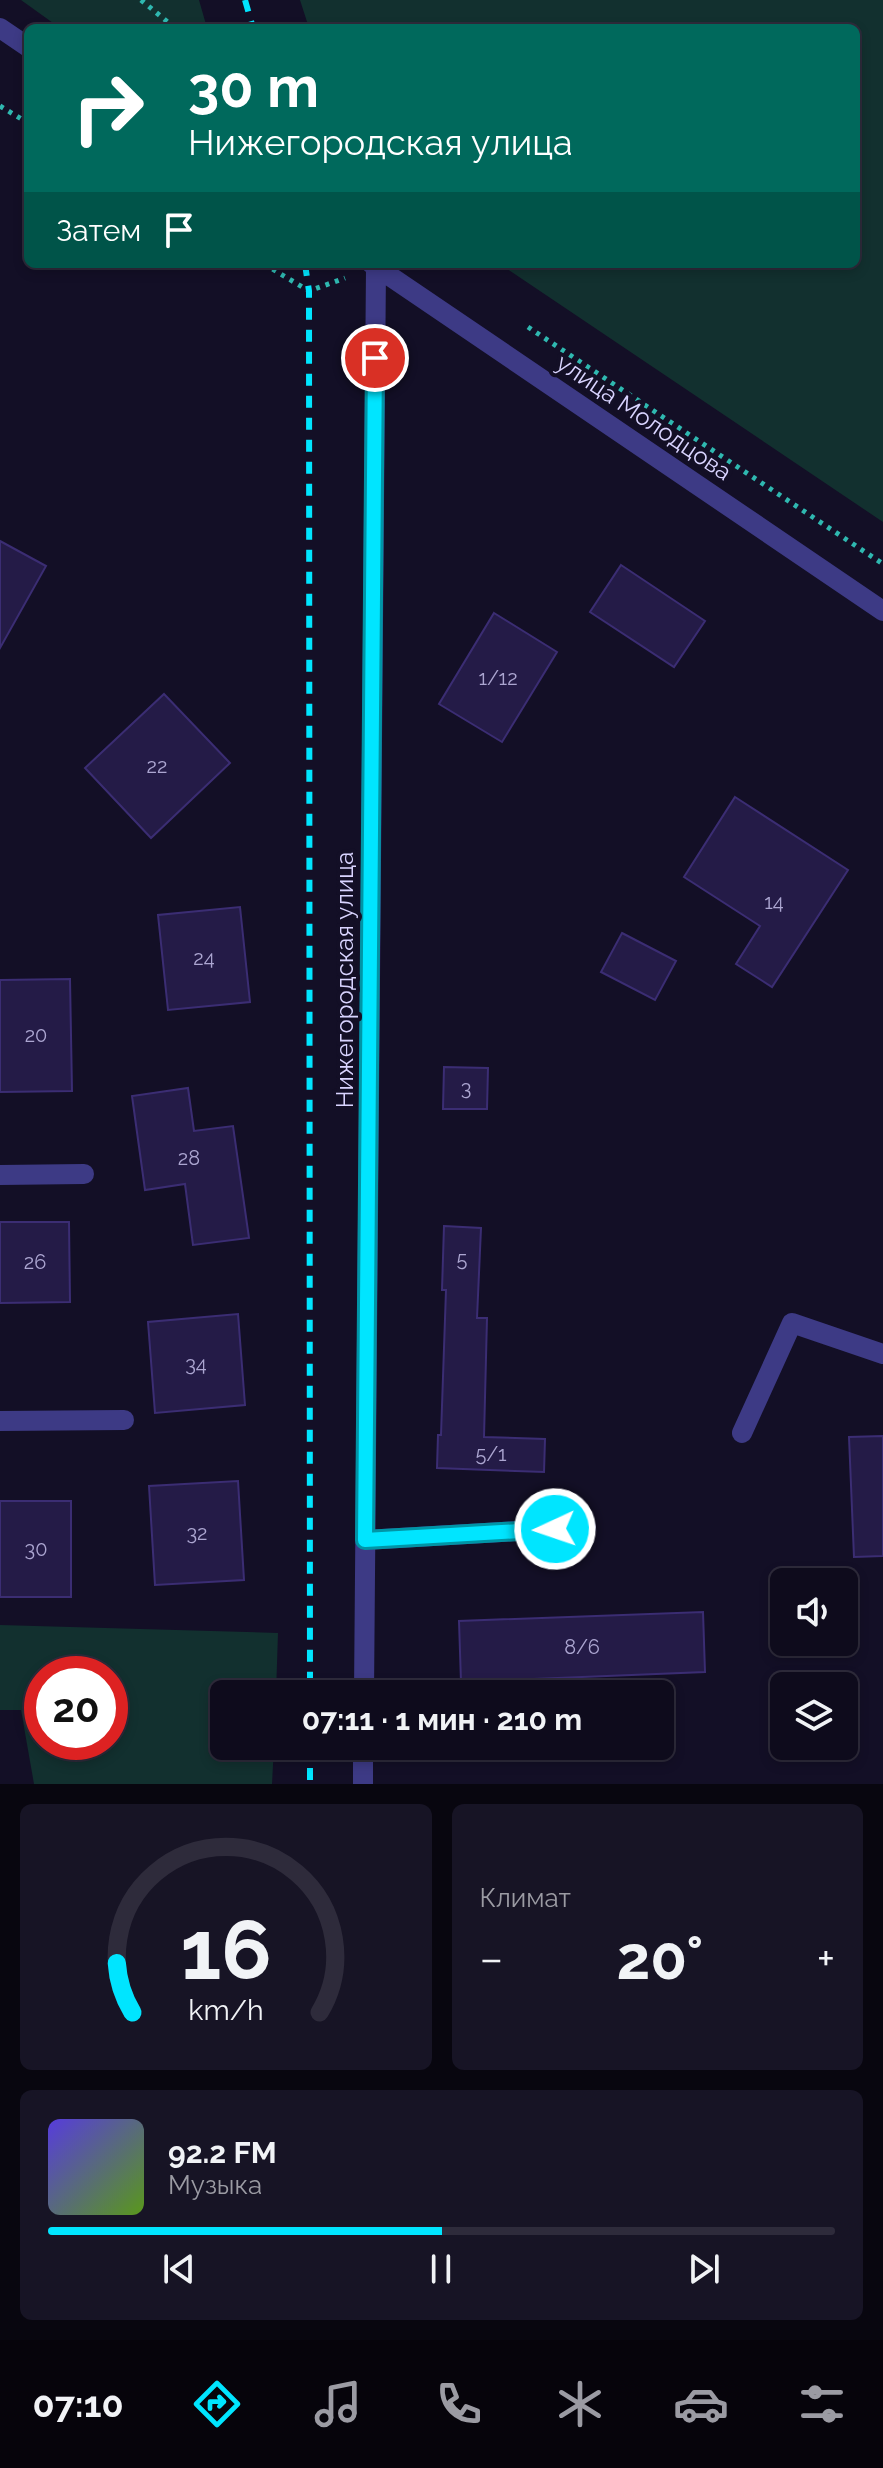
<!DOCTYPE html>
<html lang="ru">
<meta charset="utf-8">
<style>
:root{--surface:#0e0b1c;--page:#171425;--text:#f1f3f6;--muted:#9b9ba3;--line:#2e2b3b;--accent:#00e5ff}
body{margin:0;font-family:Raleway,sans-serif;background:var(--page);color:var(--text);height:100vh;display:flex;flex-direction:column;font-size:30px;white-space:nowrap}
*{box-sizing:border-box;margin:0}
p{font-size:26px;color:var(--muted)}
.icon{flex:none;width:44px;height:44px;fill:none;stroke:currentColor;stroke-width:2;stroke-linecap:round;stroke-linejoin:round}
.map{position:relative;height:1784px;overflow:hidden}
.drawer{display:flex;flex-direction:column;gap:20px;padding:20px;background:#08060f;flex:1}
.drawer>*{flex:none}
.banner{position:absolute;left:24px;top:24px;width:836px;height:244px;border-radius:12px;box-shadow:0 4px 12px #0003,0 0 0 2px var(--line);background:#00695c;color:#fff;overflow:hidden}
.fabs{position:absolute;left:770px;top:1568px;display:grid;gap:16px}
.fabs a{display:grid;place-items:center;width:88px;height:88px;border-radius:12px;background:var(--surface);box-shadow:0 4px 12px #0003,0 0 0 2px var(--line);font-size:40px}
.speed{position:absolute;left:24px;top:1656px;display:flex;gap:16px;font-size:40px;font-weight:700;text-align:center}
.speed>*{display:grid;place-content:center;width:104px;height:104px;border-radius:50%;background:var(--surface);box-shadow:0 4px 12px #0003,0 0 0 2px var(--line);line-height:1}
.speed .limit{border:12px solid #d22;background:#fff;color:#111}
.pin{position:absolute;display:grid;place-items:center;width:68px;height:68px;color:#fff;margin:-34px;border:4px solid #fff;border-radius:50%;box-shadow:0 2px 8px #0007}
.me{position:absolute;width:88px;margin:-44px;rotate:267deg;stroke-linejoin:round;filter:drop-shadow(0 0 6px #0008)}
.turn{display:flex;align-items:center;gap:28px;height:168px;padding:0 32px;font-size:36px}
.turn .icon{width:104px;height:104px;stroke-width:2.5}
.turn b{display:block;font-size:56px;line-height:68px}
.then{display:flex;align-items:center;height:76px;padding:0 32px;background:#0003;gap:16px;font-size:30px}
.big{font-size:60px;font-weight:700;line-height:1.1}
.drawer .tile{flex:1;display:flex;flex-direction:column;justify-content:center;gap:12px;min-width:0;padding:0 28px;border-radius:12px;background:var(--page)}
.drawer .dial{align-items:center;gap:0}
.dial svg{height:208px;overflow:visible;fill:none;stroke:var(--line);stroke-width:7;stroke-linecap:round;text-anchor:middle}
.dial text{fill:var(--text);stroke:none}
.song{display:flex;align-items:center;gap:24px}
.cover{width:96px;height:96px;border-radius:12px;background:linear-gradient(135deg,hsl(250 70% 55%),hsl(90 70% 35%))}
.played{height:8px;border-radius:4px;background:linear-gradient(90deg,var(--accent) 50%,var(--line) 50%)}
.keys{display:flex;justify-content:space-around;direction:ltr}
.heat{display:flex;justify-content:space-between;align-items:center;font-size:44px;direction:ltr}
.drawer .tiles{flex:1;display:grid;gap:20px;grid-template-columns:1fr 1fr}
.tile:last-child{grid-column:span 2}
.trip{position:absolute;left:210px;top:1680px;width:464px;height:80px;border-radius:12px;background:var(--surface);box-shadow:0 4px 12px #0003,0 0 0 2px var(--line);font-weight:700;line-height:80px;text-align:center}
.tabs{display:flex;height:128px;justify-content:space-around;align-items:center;background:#06040b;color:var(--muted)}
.tabs .icon{width:56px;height:56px}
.tabs .active{color:var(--accent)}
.tabs b{font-size:36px;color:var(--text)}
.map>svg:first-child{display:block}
.green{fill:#12302f;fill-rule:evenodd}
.building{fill:#241b47;stroke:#3b2d73;stroke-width:2}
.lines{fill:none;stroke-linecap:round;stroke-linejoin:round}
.path{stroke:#2fb8b0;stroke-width:5;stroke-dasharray:4 6;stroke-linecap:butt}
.service{stroke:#3d3a85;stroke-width:20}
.tertiary{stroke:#3d3a85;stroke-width:20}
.rail{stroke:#00e5ff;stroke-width:6;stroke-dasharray:12 10;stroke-linecap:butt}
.route-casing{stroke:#0095a6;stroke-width:20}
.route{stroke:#00e5ff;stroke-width:14}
.labels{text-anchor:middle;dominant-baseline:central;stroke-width:8;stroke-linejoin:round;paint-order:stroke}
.number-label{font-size:20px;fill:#aca6d1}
.street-label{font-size:24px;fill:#d9d4ff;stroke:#130f26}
</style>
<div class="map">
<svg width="883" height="1784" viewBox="0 0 883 1784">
<rect width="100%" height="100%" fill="#130f26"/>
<path class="green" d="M 21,0 L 199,0 L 207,28 L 60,28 Z
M 300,0 L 883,0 L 883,522 L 500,264 L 856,264 L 856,28 L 309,28 Z
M 0,1625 L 278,1633 L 276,1694 L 224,1694 L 224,1746 L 274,1746 L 272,1784 L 34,1784 L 21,1710 L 0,1710 ZM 110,1674 L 110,1742 L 42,1742 L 42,1674 Z"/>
<path class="building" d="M 0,541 L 46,566 L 0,648 Z
M 621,565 L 705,621 L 674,667 L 590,612 Z
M 494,613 L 557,652 L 502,742 L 439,704 Z
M 164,694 L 230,763 L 151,838 L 85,768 Z
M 735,797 L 848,870 L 772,987 L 736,964 L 760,926 L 684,877 Z
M 240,907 L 250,1002 L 168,1010 L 158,915 Z
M 622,933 L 676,961 L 655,1000 L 601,972 Z
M 70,979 L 72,1091 L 0,1092 L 0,980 Z
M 444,1067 L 488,1068 L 487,1109 L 443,1109 Z
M 188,1088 L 194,1131 L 233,1126 L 249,1238 L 193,1245 L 185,1184 L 145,1190 L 132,1096 Z
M 0,1222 L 69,1222 L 70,1302 L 0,1303 Z
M 444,1226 L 481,1228 L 477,1318 L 487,1318 L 484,1437 L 545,1439 L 544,1472 L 437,1468 L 438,1435 L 441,1435 L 446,1290 L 442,1290 Z
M 238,1314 L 245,1405 L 155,1413 L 148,1322 Z
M 883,1436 L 883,1556 L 854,1557 L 849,1437 Z
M 238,1481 L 244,1580 L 155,1585 L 149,1486 Z
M 0,1501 L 71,1501 L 71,1597 L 0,1597 Z
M 703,1612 L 705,1672 L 461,1682 L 459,1621 Z"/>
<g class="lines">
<path class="path" d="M 141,0 L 175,28
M 0,106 L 28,123
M 264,264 L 309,291 L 345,278
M 528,327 L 883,564"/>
<path class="service" d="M 0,1175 L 84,1174
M 0,1421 L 124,1420
M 742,1433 L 792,1323 L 883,1354
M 365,1540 L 586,1527"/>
<path class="tertiary" d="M 0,28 L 28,47
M 372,264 L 883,611
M 364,1694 L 376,267
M 363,1784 L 363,1746"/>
<path class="rail" d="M 245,0 L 253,28
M 305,264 L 309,291 L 310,1694
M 310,1746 L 310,1784"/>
</g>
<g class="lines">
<defs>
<path id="route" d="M 375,358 L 365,1540 L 555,1529"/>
</defs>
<use href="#route" class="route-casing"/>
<use href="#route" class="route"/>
</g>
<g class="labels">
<g class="number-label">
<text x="498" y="678">1/12</text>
<text x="157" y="766">22</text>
<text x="774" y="902">14</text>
<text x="204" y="958">24</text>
<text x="36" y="1035">20</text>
<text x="466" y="1088">3</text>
<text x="189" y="1158">28</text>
<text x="462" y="1259">5</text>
<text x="35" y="1262">26</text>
<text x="196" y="1364">34</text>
<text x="491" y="1454">5/1</text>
<text x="197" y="1533">32</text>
<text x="36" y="1549">30</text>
<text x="582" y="1647">8/6</text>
</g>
<g class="street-label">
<text transform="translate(644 417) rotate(34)">улица Молодцова</text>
<text transform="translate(344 980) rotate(-90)">Нижегородская улица</text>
</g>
</g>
</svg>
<div class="fabs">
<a><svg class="icon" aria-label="sound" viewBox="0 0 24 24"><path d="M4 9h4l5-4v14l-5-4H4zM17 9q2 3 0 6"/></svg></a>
<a><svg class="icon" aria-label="layers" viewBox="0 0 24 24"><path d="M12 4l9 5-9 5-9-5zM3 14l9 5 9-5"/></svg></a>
</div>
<div class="speed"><div class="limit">20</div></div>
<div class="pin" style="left:375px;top:358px;background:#d93025"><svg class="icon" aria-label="arrive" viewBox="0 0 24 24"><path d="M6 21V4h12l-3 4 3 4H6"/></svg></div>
<svg class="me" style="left:555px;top:1529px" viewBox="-20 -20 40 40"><circle r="17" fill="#00e5ff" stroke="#fff" stroke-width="3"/><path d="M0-11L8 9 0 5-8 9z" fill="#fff"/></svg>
<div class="trip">07:11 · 1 мин · 210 m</div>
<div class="banner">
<div class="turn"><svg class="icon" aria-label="right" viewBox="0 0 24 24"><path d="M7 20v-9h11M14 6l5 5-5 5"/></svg><div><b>30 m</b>Нижегородская улица</div></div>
<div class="then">Затем<svg class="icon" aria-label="arrive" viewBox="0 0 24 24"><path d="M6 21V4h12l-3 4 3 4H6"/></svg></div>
</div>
</div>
<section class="drawer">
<div class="tiles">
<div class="tile dial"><svg viewBox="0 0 100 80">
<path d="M14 69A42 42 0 1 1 86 69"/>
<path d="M14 69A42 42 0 0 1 8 50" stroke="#00e5ff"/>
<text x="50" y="56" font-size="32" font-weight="700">16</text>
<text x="50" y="72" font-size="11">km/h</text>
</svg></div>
<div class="tile"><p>Климат</p>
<div class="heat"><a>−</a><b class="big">20°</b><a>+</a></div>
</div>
<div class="tile">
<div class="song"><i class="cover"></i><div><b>92.2 FM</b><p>Музыка</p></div></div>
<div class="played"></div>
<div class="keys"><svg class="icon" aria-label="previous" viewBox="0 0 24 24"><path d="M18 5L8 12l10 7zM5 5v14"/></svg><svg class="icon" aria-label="pause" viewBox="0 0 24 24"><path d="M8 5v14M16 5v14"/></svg><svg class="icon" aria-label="next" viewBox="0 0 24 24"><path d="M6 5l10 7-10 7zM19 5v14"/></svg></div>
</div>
</div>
</section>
<nav class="tabs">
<b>07:10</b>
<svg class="icon active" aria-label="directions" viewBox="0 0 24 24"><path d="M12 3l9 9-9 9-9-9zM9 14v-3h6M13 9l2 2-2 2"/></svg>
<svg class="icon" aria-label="music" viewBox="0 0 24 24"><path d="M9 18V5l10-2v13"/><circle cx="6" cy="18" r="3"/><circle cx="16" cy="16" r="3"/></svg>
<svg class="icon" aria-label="phone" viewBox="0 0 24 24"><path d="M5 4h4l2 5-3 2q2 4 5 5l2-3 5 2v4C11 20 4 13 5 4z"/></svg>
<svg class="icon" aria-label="climate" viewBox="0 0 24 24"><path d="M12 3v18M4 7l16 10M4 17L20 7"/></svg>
<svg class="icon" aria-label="car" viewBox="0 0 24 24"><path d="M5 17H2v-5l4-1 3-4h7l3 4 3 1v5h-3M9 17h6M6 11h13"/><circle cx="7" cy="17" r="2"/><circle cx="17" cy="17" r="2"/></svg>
<svg class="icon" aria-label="filters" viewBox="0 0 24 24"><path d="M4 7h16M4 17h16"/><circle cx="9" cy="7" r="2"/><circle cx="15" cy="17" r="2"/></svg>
</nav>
